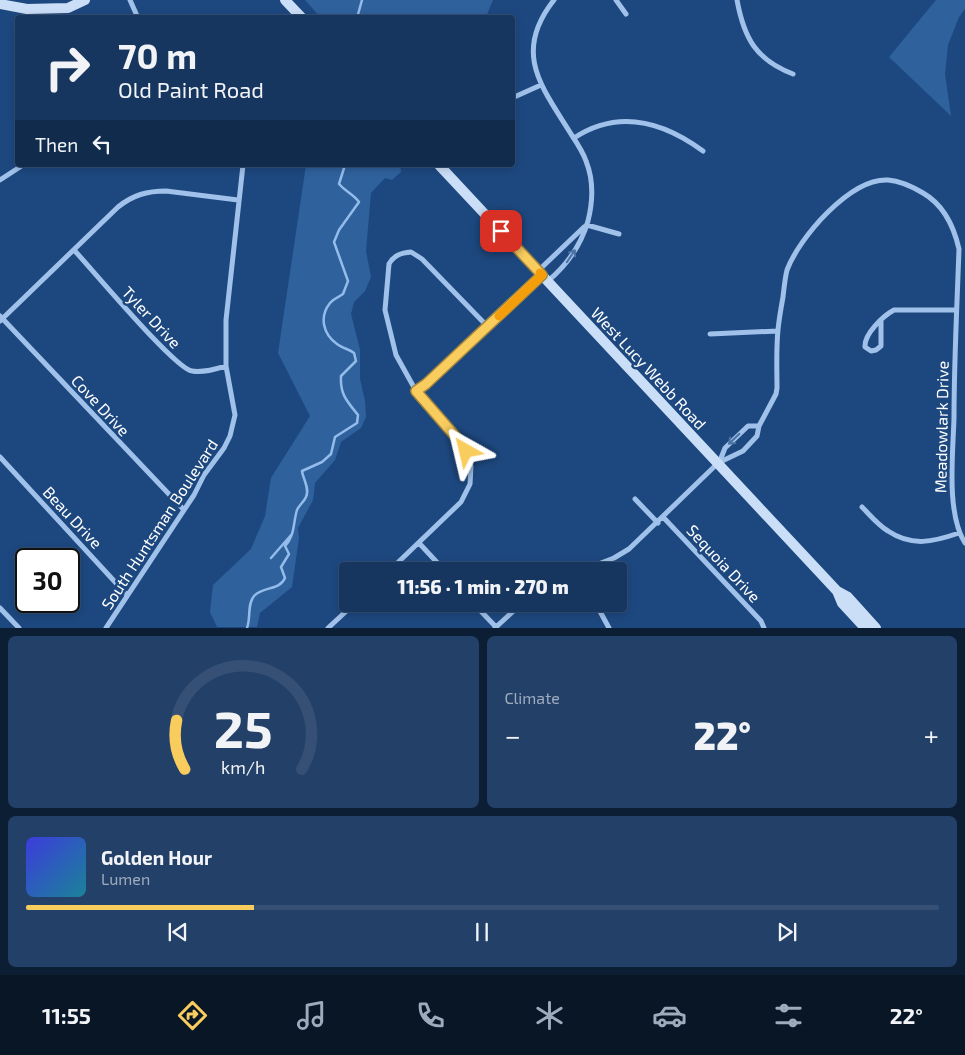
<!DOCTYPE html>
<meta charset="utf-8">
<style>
:root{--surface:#16365f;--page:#234168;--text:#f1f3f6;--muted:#9eabbd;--line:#355074;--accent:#f9cc5e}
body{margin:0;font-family:"Exo 2",sans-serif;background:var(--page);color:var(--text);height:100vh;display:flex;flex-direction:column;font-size:19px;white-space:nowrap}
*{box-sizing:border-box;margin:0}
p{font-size:16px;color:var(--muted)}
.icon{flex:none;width:28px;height:28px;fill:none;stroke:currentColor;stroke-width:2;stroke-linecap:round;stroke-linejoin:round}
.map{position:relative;height:628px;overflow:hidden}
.drawer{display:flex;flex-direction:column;gap:8px;padding:8px;background:#0c1e34;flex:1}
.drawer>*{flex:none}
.banner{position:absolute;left:15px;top:15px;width:500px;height:152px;border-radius:5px;box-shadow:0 2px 8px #0003,0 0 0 1px var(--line);background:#16365f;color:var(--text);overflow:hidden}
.speed{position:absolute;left:15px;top:548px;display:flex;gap:10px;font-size:25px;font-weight:700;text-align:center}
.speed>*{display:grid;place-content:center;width:65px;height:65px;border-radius:50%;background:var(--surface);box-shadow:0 2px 8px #0003,0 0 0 1px var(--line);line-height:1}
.speed .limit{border:2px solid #111;border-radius:8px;background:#fff;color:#111}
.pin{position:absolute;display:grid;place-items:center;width:42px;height:42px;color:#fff;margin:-21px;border-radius:10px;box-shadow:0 2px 8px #0006}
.me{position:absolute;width:55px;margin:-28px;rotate:323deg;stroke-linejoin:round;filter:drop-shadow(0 0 4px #0008)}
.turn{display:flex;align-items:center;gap:18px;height:105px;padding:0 20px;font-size:22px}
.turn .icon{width:65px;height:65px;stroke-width:2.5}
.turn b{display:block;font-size:35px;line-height:42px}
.then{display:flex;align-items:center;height:48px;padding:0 20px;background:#0003;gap:10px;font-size:19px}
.big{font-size:38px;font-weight:800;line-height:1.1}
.drawer .widget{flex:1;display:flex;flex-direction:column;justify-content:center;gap:8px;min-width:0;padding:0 18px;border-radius:8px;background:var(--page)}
.drawer .dial{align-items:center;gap:0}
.dial svg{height:130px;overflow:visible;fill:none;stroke:var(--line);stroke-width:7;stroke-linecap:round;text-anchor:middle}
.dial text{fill:var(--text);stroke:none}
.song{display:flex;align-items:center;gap:15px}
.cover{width:60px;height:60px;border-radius:8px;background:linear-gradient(135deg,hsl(240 70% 55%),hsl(190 70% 35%))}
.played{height:5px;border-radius:2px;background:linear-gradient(90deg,var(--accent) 25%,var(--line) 25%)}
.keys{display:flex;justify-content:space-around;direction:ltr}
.heat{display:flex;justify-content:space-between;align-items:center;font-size:28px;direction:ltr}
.drawer .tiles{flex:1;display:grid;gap:8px;grid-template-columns:1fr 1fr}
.widget:last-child{grid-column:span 2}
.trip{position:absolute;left:339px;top:562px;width:288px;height:50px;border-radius:5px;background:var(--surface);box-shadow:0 2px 8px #0003,0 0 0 1px var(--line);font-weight:800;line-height:50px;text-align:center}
.tabs{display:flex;height:80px;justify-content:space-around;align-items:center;background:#091626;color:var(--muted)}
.tabs .icon{width:35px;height:35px}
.tabs .selected{color:var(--accent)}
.tabs b{font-size:22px;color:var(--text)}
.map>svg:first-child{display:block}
.green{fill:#2f619d}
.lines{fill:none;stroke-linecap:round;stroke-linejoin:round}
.stream{stroke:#93bcea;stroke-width:2.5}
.street{stroke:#a0c1e9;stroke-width:5}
.secondary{stroke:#cbdef7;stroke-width:10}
.oneway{stroke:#4b72a4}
.route-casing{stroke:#a2853d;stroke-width:12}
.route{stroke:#f9cc5e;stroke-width:9}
.slow{stroke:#f59e0b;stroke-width:9}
.labels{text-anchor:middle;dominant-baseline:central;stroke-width:5;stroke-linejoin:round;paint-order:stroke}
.street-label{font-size:16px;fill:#fff;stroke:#1d487f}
</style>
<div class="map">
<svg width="965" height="628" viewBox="0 0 965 628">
<rect width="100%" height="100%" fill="#1d487f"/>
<path class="green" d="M 305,0 L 493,0 L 486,17 L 321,18 Z
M 936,0 L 965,0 L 965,9 L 959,17 L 948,45 L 945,74 L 951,116 L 889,57 Z
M 306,165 L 400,165 L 401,172 L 392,180 L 385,178 L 371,193 L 366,251 L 371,277 L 365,291 L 354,302 L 351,314 L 360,350 L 360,379 L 365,401 L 366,417 L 361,428 L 341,442 L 335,460 L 315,483 L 313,500 L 298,528 L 299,538 L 292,587 L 260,613 L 257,627 L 217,627 L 210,612 L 213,585 L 251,549 L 265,516 L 271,478 L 310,416 L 278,353 Z"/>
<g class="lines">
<path class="stream" d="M 357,18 L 362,0
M 271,558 L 292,534
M 247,628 C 251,618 247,604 254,596 C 263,586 279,591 285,578 L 281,567 L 289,554 L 285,546 C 295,536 293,523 297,510 C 299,505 304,502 306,497 C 310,489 303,479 302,471 L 322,462 L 331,454 L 335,437 L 357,423 L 358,415 C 347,401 340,395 341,376 L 356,361 L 354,353 C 349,349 342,348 337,344 C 323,334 319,317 330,303 C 333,299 339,297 343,294 L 348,281 L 334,242 L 339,230 L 359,202 C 353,194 346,192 339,184 L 345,165"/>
<path class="street" d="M 130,0 L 138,18
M 616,0 L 626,14
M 737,0 C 744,38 756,60 793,74
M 512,98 L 541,85
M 574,138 C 618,109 662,121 703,151
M 0,180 L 23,165
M 587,225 L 619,234
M 74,250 C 91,268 175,369 192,371 C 203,373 216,369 226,366
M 538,271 L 584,227
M 548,281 C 567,265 581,245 588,221 C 593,201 594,181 586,161 C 583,152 577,143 571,134 C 542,87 512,53 554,0
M 0,316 L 184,510
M 0,321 L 118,207 C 133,195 147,191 166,191 L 238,200
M 881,321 L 881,346 L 876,350 L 871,351 L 865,347 C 864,334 883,316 894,310 L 956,310
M 710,334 L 778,331
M 416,391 L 426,384 L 542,275
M 0,457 L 127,595
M 719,463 L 725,448 L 748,426 L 759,426
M 635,499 L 658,523
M 862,507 C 870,515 878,525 888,531 C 912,547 933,542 959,533
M 663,517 L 761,621 L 764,628
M 419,543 L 445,571
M 389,571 L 461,502 L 470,484 L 471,466 L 462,444 L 416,391 L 396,355 L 385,310 L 389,264 C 394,255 401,253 411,252 L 422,259 L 488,327
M 580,571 L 614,558 L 629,549 L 718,463 L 743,451 L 757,436 L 759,426 L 776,394 L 777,388 C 777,369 776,349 778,330 C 779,319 781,308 783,297 C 784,288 785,278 787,270 C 799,238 850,178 888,180 C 900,181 913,187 923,193 C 944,205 954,227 959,249 C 957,306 954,362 954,418 C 953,454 946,513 965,543
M 474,604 L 496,627
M 596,604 L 609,628
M 0,608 L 19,628
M 106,628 L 194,495 L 204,475 L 224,448 L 230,436 L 235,415 L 226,366 L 226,320 L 243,165
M 328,628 L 354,604
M 495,628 L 521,604"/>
<path class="secondary" d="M 285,0 L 302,18
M 0,4 L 27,9 L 68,8 L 85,0
M 439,165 L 837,591 L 848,597 L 876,628
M 837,591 L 842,603 L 865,628"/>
</g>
<defs><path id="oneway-shaft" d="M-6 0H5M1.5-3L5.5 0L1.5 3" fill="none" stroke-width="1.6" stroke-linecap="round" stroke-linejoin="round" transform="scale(1.25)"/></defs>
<g class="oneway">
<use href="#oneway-shaft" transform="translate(571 256) rotate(-56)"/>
<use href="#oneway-shaft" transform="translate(734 439) rotate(136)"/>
</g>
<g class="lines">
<defs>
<path id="route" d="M 466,451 L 462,444 L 416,391 L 426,384 L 542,275 L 501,231"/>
</defs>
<use href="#route" class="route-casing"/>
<use href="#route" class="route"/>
<path class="slow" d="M 499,316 L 542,275 L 540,273"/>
</g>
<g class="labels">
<g class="street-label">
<text transform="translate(152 317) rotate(47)">Tyler Drive</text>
<text transform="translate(649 368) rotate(47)">West Lucy Webb Road</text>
<text transform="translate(101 405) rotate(47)">Cove Drive</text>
<text transform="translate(941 427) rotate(-89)">Meadowlark Drive</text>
<text transform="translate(73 517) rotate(47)">Beau Drive</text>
<text transform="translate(159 524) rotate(-57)">South Huntsman Boulevard</text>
<text transform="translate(724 563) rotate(47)">Sequoia Drive</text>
</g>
</g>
</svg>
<div class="speed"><div class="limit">30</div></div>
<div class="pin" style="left:501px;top:231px;background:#d93025"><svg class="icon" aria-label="arrive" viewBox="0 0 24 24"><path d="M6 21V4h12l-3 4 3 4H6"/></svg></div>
<svg class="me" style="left:466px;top:451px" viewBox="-20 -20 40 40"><path d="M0-17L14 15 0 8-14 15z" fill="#f9cc5e" stroke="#fff" stroke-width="4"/></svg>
<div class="trip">11:56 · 1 min · 270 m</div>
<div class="banner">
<div class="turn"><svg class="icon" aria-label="right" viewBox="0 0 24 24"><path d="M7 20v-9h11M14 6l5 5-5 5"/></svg><div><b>70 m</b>Old Paint Road</div></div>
<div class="then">Then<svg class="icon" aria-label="left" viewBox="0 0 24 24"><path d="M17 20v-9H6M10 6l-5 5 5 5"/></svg></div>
</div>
</div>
<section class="drawer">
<div class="tiles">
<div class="widget dial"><svg viewBox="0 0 100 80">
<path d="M14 69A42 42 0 1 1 86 69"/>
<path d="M14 69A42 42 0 0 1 9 39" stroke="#f9cc5e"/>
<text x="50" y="56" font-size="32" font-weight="700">25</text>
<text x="50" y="72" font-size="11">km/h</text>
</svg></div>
<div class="widget"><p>Climate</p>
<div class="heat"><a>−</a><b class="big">22°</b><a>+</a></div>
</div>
<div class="widget">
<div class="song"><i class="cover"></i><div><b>Golden Hour</b><p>Lumen</p></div></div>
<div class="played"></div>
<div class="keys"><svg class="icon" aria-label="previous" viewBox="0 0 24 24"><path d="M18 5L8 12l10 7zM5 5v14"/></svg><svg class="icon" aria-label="pause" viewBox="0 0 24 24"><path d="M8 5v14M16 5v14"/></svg><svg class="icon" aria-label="next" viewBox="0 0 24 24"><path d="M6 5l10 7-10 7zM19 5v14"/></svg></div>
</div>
</div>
</section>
<nav class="tabs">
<b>11:55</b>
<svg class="icon selected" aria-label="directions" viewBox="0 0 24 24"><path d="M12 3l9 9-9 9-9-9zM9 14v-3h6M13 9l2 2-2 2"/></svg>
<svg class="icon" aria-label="music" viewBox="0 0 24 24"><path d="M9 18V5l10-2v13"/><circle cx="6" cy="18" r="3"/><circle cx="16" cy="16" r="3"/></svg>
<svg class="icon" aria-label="phone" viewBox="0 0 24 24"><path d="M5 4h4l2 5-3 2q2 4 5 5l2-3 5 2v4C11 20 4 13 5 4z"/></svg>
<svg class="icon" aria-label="climate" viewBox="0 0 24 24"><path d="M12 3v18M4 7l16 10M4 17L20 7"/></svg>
<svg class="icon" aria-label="car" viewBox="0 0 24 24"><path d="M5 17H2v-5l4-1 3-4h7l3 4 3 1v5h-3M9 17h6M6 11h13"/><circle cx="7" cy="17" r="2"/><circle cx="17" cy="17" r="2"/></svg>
<svg class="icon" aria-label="filters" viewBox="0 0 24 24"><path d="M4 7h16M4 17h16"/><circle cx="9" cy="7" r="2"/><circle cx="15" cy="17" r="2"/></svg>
<b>22°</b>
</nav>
